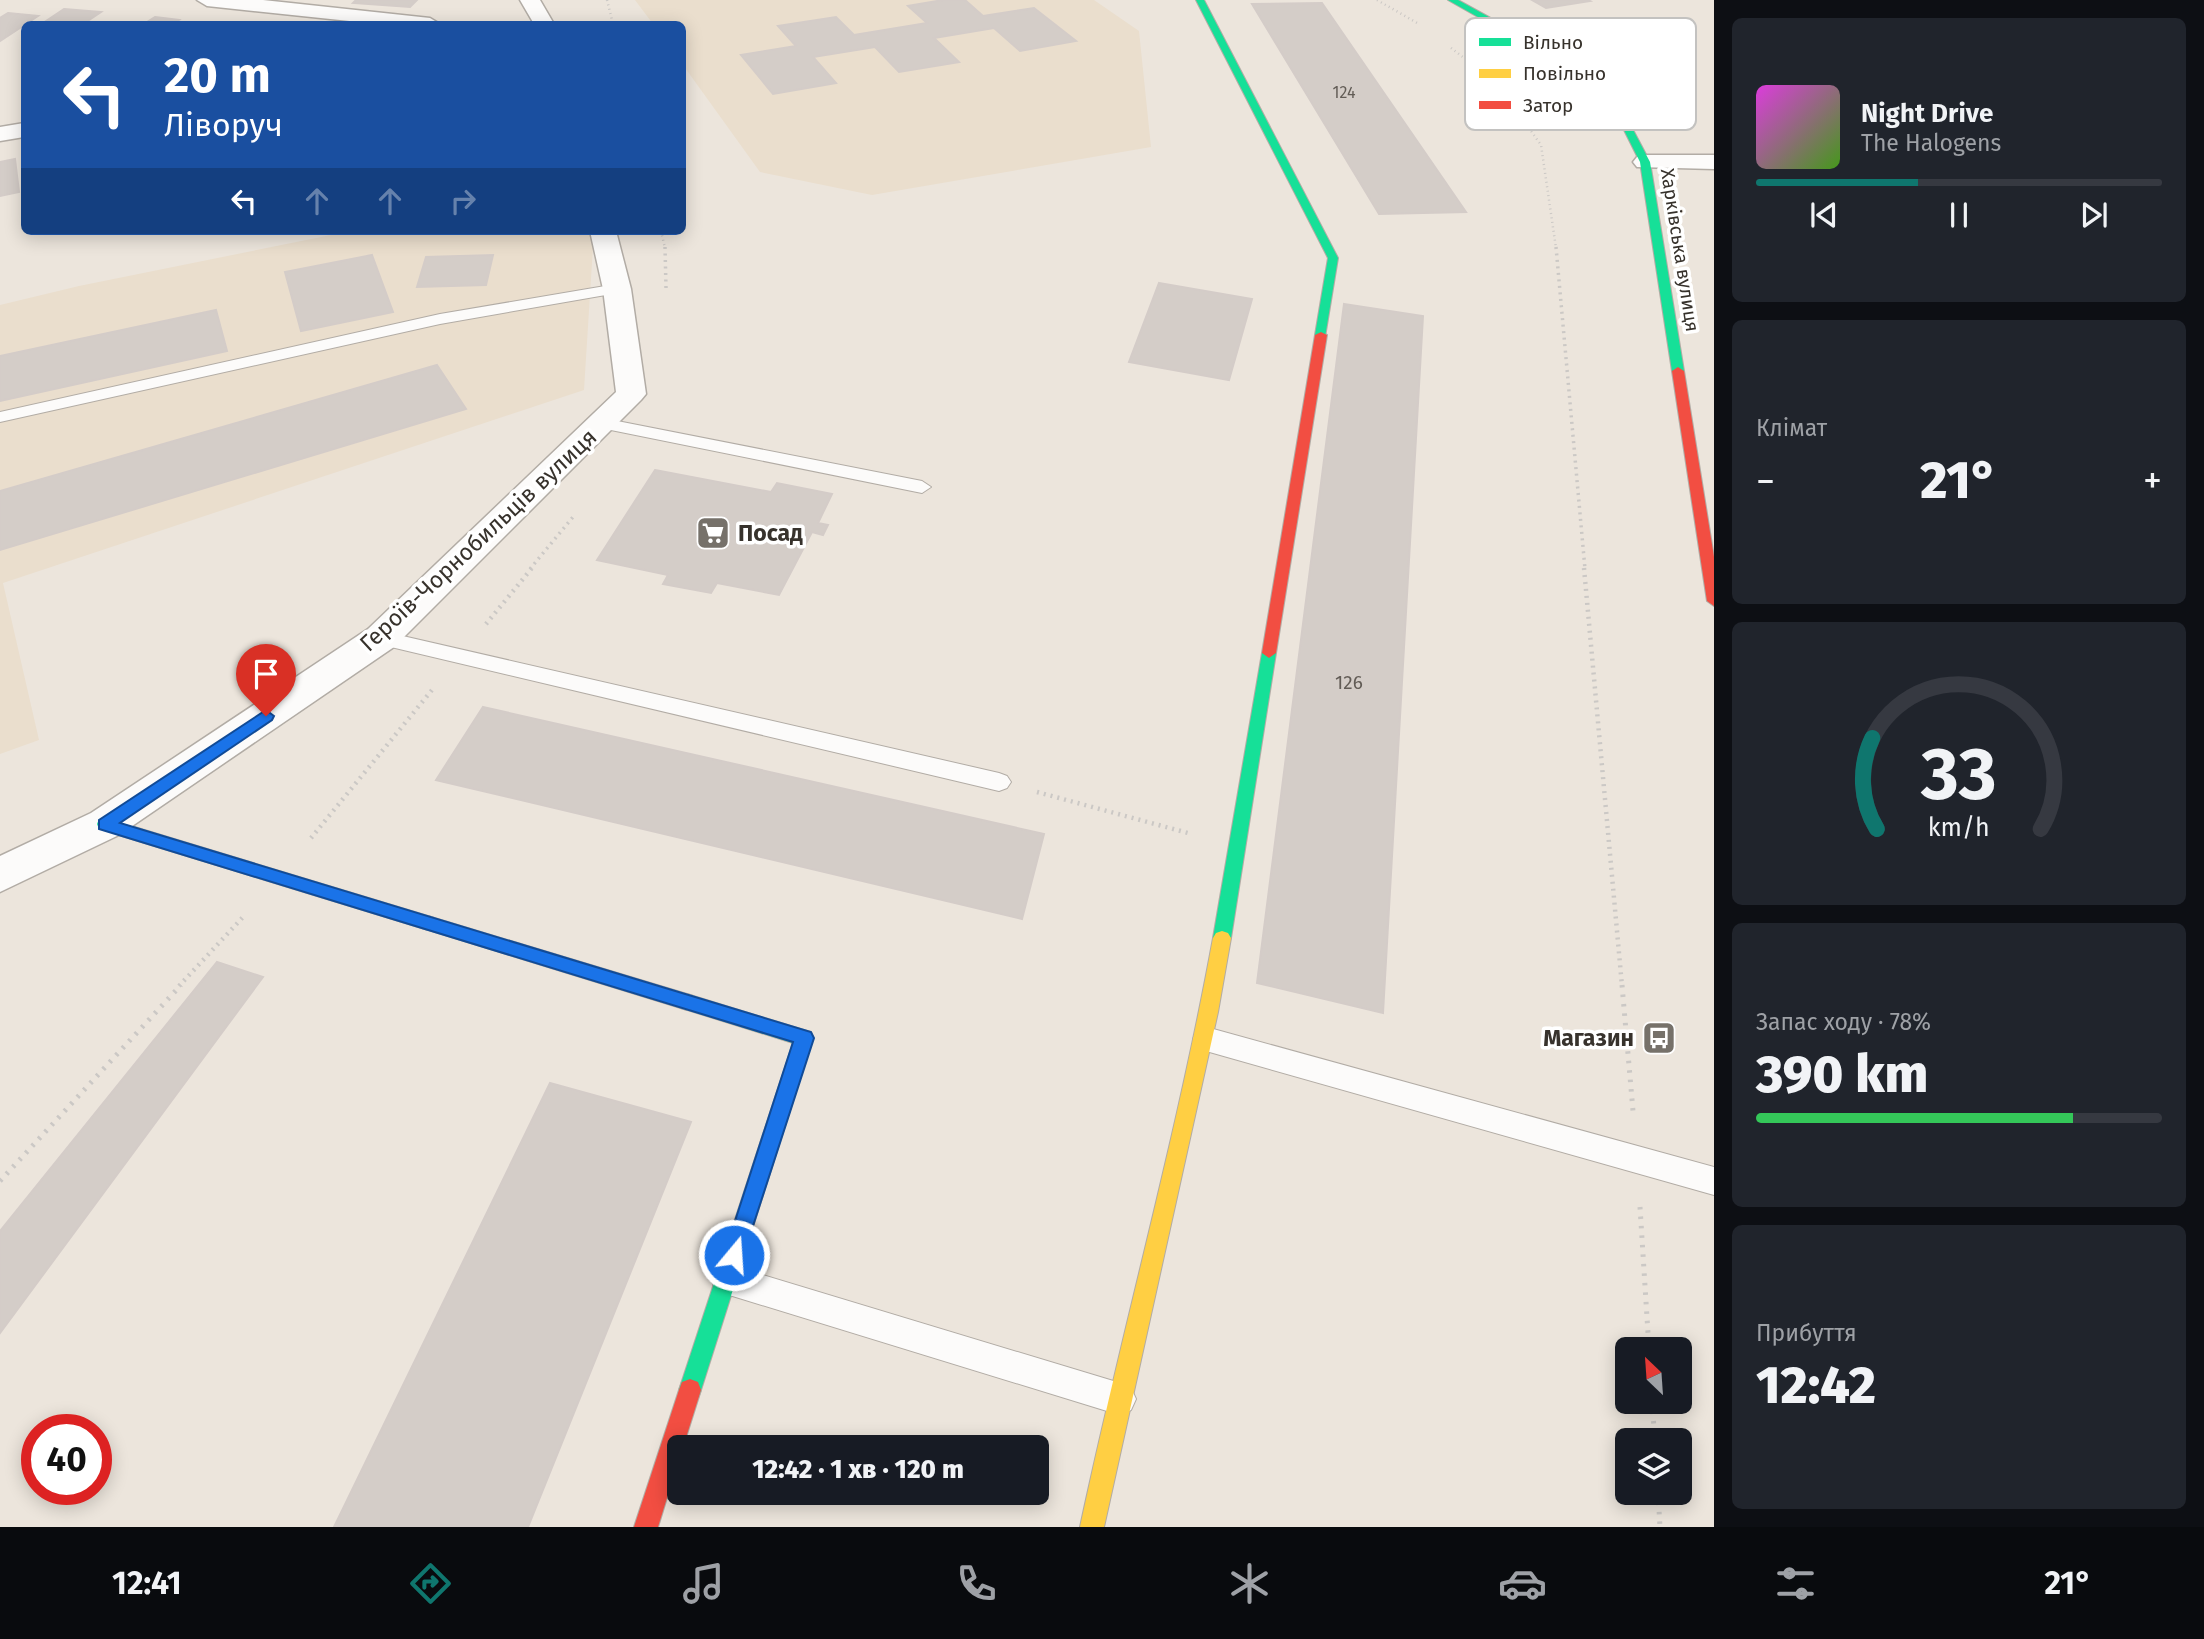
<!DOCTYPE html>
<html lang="uk">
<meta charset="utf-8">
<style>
:root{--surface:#171b24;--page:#20242c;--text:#f1f3f6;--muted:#9ea1a6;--line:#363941;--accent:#0f766e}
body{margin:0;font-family:"Fira Sans",sans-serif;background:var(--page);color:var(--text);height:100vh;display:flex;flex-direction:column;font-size:26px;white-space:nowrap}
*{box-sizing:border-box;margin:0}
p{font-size:23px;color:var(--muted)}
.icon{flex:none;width:38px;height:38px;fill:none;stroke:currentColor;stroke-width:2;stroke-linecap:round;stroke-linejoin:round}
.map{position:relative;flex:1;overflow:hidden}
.details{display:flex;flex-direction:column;gap:18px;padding:18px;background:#0d0f14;width:490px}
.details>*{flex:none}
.banner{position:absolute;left:21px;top:21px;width:665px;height:214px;border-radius:10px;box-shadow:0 4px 18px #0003;background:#1a4fa0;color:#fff;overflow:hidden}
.needle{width:46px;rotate:335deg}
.controls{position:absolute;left:1615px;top:1337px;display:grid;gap:14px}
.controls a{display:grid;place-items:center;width:77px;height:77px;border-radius:10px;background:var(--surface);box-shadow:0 4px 18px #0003;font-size:35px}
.speed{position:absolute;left:21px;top:1414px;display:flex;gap:14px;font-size:35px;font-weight:700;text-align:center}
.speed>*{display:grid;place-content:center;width:91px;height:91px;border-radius:50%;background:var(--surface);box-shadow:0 4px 18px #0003;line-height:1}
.speed .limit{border:10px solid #d22;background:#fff;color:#111}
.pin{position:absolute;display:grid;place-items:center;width:60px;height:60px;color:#fff;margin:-72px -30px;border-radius:50% 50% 50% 0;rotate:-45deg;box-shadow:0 0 7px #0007}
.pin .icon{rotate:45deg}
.me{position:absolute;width:77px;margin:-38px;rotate:18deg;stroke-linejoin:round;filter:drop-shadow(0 0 5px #0008)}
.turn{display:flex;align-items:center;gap:24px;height:147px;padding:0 28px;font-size:32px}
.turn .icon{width:91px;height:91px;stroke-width:2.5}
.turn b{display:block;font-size:49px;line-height:60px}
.lanes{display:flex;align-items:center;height:66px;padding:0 28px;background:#0003;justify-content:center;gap:35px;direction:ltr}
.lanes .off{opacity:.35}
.big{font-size:52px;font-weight:800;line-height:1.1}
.details .tile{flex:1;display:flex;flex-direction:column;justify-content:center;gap:10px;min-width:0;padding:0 24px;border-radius:10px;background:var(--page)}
.details .dial{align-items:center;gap:0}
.dial svg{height:182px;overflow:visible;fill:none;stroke:var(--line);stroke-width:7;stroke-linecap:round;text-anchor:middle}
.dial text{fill:var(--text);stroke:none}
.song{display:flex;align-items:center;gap:21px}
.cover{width:84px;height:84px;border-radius:10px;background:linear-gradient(135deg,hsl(300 70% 55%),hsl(100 70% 35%))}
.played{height:7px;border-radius:4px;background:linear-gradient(90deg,var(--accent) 40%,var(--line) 40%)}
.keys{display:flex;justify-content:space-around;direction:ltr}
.heat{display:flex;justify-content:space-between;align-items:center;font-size:38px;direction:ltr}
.charge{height:10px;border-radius:5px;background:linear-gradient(90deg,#34c759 78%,var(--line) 0)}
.trip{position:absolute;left:667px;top:1435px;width:382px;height:70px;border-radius:10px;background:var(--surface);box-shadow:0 4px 18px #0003;font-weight:800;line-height:70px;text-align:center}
.dock{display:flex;height:112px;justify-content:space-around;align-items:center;background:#090b0e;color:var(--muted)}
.dock .icon{width:49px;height:49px}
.dock .selected{color:var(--accent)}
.dock b{font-size:32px;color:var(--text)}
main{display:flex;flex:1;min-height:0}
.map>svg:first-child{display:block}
.built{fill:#eadecd}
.building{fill:#d4cdc8;stroke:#d4ccc8;stroke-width:2}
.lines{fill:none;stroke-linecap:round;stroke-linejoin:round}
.lane-casing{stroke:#b2aca5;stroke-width:2}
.street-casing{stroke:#b2aca5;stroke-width:3}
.fast-casing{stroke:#b2aca5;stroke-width:2}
.slow-casing{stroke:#b2aca5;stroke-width:2}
.jam-casing{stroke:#b2aca5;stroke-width:2}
.path-far3{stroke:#cbc8c5;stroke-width:2.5;stroke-dasharray:1 3.5;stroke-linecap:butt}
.path-far2{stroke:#cbc8c5;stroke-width:3.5;stroke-dasharray:2 4.5;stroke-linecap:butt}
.path-far1{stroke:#cbc8c5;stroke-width:4.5;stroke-dasharray:2 5;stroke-linecap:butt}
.path{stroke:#cbc8c5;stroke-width:5;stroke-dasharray:2.5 7;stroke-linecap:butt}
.lane{fill:#fcfbfa;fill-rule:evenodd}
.street{fill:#fcfbfa;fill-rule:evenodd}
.fast{fill:#16e098;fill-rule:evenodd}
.slow{fill:#ffcf43;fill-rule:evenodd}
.jam{fill:#f24e42;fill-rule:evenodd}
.route{fill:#1a73e8;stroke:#114b97;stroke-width:2}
.labels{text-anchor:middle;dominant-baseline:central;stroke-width:7;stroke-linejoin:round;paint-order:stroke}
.far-number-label{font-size:16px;fill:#625c56}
.far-street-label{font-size:19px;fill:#37322c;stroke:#fff}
.number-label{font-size:19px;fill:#625c56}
.poi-label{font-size:23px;font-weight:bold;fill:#37322c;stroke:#fff;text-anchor:start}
.street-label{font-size:23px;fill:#37322c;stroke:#fff}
.key{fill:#fff;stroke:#c3c2c0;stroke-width:2}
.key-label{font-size:19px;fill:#37322c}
</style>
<main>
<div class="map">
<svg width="1714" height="1527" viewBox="0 0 1714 1527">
<rect width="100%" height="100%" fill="#ece5dc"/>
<path class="built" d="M 635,0 L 1094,0 L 1139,31 L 1151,147 L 872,195 L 760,172 L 683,65 L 682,24 L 653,24 Z
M 351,231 L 594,231 L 584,390 L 3,583 L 39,740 L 0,754 L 0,305 L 79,286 Z"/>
<path class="building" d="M 356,0 L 417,0 L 410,7 L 353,3 Z
M 943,0 L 965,0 L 983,16 L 1034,8 L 1076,41 L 1020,51 L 994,28 L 934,38 L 959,62 L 899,72 L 875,47 L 813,57 L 836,83 L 773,94 L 741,55 L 796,46 L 778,26 L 836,17 L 854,35 L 927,23 L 908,6 Z
M 1532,0 L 1588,0 L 1590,1 L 1546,8 Z
M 1322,3 L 1466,212 L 1379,214 L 1252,4 Z
M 64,9 L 101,12 L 83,24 L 43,23 Z
M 8,13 L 38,16 L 0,41 L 0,18 Z
M 155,17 L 179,20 L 173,24 L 144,24 Z
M 15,159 L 19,192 L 0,196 L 0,162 Z
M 372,255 L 393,312 L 301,331 L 285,272 Z
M 493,255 L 486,285 L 417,287 L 426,257 Z
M 1159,283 L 1252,299 L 1229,380 L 1129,362 Z
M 1344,304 L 1423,316 L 1383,1013 L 1257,983 Z
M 216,310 L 227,351 L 0,401 L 0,356 Z
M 437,365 L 466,409 L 0,550 L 0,491 Z
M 655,470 L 771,492 L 777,483 L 832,494 L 818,523 L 828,525 L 823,535 L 812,532 L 779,595 L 717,583 L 711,593 L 663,584 L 668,575 L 597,560 Z
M 483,707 L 1044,834 L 1022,919 L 436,780 Z
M 217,962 L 263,977 L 0,1333 L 0,1231 Z
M 550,1083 L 691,1122 L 528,1527 L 334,1527 Z"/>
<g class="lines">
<defs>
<path id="lane" d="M 617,284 L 625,289 L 623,292 L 440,324 L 0,422 L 0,412 L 440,314 Z
M 602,418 L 922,481 L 931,487 L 922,493 L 596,427 L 593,423 L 596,419 Z
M 381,631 L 999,773 L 1007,776 L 1011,782 L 1007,788 L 999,791 L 374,643 L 371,638 L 374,633 Z
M 1206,1027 L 1714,1167 L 1714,1195 L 1206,1051 L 1197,1047 L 1193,1039 L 1197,1031 Z
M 726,1264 L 1120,1383 L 1131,1388 L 1136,1399 L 1131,1410 L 1120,1415 L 726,1294 L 715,1290 L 711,1279 L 715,1268 Z"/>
<path id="street" d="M 197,0 L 263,0 L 430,18 L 440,24 L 378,24 L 207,6 Z
M 520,0 L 540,0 L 554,24 L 534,24 Z
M 24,123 L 24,137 L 0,141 L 0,127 Z
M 1645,155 L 1714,155 L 1714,169 L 1637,167 L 1633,162 L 1637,157 Z
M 590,231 L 616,231 L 631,289 L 646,394 L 641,400 L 394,647 L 119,835 L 0,892 L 0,856 L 91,813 L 368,629 L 616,392 L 603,289 Z"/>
<path id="fast" d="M 1196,0 L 1204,0 L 1338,258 L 1325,337 L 1315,335 L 1328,258 Z
M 1448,0 L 1458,0 L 1567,60 L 1606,93 L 1631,126 L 1650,162 L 1684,371 L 1682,374 L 1674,374 L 1672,371 L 1640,162 L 1622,126 L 1600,97 L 1561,64 Z
M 1269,648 L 1276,653 L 1231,938 L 1228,943 L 1222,945 L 1216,943 L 1213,938 L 1262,653 Z
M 105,818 L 428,916 L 434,918 L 437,923 L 434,928 L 428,930 L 99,829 L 97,824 L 99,819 Z
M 687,994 L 804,1030 L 811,1032 L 813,1038 L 701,1390 L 698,1398 L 690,1401 L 682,1398 L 679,1390 L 793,1043 L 681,1008 L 678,1002 L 681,996 Z"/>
<path id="slow" d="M 428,916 L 687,994 L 693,996 L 696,1002 L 693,1008 L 687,1010 L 422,928 L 419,923 L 422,918 Z
M 1222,931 L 1228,933 L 1231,938 L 1218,1012 L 1104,1527 L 1080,1527 C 1122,1330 1177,1136 1213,938 L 1216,933 Z"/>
<path id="jam" d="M 1321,332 L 1327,335 L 1276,653 L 1269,658 L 1262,653 L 1315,335 Z
M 1678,367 L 1684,371 L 1714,557 L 1714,606 L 1707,601 L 1672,371 Z
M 690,1379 L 698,1382 L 701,1390 L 683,1447 L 679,1447 L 679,1459 L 658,1527 L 634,1527 L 679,1390 L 682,1382 Z"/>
</defs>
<use href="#lane" class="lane-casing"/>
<use href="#street" class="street-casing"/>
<use href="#fast" class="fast-casing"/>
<use href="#slow" class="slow-casing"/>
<use href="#jam" class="jam-casing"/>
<path class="path-far3" d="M 607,0 L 613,24
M 1377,0 L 1419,24
M 1451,48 L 1496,82 L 1541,145 L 1556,248
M 661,231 L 665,248"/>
<path class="path-far2" d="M 665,247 L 666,288
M 1556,247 L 1585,569
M 530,569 L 573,517"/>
<path class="path-far1" d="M 1584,568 L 1622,986
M 486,624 L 532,568
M 1037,792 L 1188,833
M 311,838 L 432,690
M 179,986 L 244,916"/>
<path class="path" d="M 1622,985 L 1633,1111
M 0,1181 L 181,985
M 1640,1207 L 1649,1349
M 1652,1402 L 1655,1440
M 1658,1493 L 1660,1527"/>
<use href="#lane" class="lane"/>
<use href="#street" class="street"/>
<use href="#fast" class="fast"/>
<use href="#slow" class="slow"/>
<use href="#jam" class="jam"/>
</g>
<path class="route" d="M 266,710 L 274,716 L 272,720 L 120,823 L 811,1032 L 814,1038 L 741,1263 L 734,1266 L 727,1263 L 724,1255 L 793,1042 L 99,829 L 99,820 Z"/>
<defs>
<symbol id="supermarket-square" viewBox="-11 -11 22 22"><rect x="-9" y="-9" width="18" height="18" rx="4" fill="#76716a" stroke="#fff"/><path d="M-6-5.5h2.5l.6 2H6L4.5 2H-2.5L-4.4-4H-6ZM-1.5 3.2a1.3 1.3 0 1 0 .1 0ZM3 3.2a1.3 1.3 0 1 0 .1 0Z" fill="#fff"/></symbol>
<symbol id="bus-square" viewBox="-11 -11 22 22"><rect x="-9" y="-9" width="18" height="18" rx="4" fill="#76716a" stroke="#fff"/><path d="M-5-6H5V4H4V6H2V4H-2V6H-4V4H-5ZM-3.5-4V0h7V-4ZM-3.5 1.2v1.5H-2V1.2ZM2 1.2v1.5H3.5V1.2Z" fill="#fff"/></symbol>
</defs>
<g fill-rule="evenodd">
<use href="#supermarket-square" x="694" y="514" width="38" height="38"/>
<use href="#bus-square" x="1640" y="1019" width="38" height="38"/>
</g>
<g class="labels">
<g class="far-number-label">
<text x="1344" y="92">124</text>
</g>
<g class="far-street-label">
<text transform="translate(1680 250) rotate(81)">Харківська вулиця</text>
</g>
<g class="number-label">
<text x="1349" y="682">126</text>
</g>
<g class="poi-label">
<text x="738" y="533">Посад</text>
<text x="1634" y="1038" text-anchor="end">Магазин</text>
</g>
<g class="street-label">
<text transform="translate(478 540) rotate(-43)">Героїв-Чорнобильців вулиця</text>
</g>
</g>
<rect x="1465" y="18" width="231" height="112" rx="10" class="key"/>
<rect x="1479" y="38" width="32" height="8" fill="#16e098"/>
<rect x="1479" y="69" width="32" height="9" fill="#ffcf43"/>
<rect x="1479" y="101" width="32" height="8" fill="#f24e42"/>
<g class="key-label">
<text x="1523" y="49">Вільно</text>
<text x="1523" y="80">Повільно</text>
<text x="1523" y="112">Затор</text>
</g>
</svg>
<div class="controls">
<a><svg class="needle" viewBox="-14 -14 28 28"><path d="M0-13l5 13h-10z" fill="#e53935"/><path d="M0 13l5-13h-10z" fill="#9ea1a6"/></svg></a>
<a><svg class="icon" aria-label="layers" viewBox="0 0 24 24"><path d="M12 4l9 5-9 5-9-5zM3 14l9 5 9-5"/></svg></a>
</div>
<div class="speed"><div class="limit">40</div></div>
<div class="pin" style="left:266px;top:716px;background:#d93025"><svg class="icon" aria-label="arrive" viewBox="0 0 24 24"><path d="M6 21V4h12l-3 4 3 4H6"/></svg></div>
<svg class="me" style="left:734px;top:1255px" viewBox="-20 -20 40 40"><circle r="17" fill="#1a73e8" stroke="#fff" stroke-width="3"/><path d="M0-11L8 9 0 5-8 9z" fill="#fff"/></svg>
<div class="trip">12:42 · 1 хв · 120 m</div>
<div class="banner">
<div class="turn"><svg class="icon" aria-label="left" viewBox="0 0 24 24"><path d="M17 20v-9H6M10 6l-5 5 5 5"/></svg><div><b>20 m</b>Ліворуч</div></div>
<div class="lanes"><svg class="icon" aria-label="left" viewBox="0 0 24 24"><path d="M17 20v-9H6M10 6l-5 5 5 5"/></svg><svg class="icon off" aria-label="ahead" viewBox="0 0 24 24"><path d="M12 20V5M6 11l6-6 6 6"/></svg><svg class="icon off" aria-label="ahead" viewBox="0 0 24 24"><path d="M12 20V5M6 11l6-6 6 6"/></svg><svg class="icon off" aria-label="right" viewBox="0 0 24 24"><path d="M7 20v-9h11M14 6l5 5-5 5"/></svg></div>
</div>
</div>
<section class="details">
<div class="tile">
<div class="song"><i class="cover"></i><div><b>Night Drive</b><p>The Halogens</p></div></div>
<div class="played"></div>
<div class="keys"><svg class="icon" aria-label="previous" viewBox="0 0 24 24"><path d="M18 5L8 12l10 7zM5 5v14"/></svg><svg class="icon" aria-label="pause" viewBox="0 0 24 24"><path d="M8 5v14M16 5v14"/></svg><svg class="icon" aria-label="next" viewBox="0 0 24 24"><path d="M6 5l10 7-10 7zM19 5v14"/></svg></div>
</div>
<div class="tile"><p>Клімат</p>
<div class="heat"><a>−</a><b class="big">21°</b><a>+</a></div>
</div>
<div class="tile dial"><svg viewBox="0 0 100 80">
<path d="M14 69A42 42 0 1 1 86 69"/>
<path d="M14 69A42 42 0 0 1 12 29" stroke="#0f766e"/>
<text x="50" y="56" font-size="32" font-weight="700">33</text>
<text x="50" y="72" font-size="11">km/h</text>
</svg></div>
<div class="tile"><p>Запас ходу · 78%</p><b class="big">390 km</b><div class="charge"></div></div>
<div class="tile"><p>Прибуття</p><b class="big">12:42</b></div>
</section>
</main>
<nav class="dock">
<b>12:41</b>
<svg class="icon selected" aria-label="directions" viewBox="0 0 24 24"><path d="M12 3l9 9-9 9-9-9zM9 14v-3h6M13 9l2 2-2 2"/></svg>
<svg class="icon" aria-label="music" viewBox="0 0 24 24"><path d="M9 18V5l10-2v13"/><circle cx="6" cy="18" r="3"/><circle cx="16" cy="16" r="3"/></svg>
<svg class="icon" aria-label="phone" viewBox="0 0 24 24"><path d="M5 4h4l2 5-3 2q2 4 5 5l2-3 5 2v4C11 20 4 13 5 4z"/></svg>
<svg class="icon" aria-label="climate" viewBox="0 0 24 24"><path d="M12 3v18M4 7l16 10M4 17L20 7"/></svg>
<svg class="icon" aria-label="car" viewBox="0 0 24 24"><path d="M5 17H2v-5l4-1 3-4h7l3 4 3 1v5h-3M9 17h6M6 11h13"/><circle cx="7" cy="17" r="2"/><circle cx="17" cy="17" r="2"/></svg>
<svg class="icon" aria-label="filters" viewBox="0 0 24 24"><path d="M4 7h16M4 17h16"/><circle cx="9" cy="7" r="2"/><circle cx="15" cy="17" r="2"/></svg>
<b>21°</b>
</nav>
